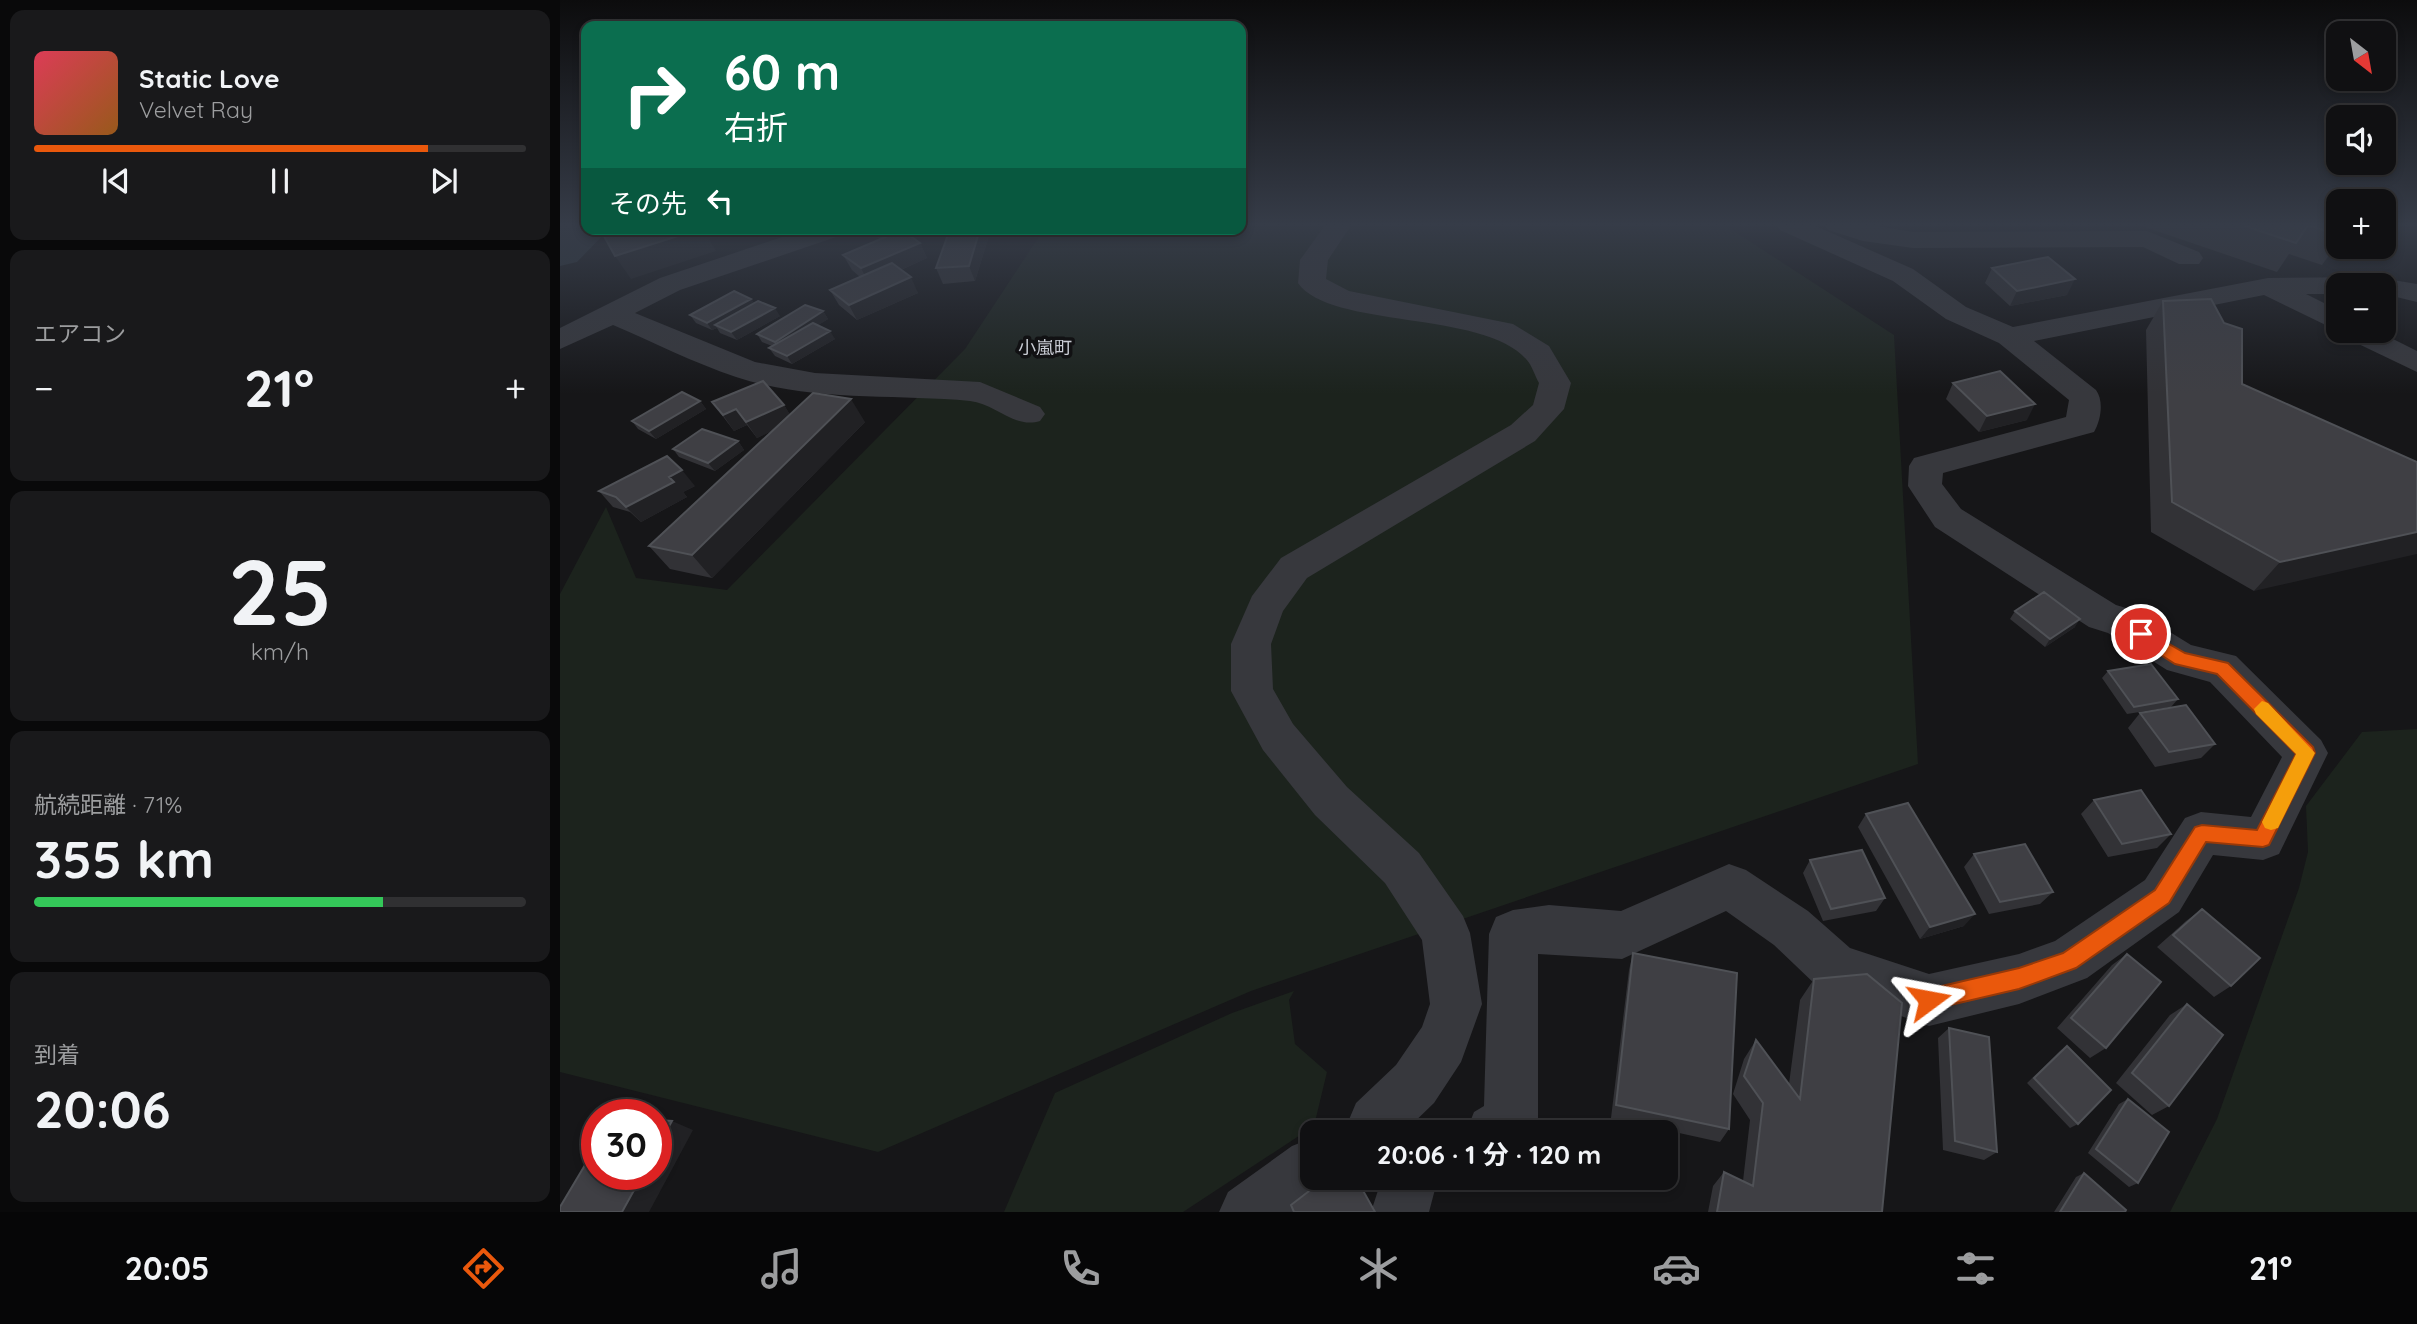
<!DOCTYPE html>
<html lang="ja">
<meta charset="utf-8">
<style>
:root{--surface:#101012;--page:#19191b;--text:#f1f3f6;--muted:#9c9d9f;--line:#303032;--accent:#ea580c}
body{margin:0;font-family:Quicksand,"Noto Sans JP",sans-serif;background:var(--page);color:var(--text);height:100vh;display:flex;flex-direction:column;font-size:26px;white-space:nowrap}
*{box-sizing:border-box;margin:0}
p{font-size:23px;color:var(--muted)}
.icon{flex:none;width:38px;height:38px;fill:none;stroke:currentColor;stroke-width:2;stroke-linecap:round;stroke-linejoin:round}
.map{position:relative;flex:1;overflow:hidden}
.side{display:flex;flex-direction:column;gap:10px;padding:10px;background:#09090a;width:560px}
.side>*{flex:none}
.top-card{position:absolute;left:21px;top:21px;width:665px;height:214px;border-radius:14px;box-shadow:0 4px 10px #0003,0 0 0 2px var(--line);background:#0b6e4f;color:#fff;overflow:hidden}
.needle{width:46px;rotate:149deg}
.buttons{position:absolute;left:1766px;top:21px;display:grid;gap:14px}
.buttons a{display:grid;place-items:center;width:70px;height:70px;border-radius:14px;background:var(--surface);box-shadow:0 4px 10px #0003,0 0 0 2px var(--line);font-size:35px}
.speed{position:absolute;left:21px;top:1099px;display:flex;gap:14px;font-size:35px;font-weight:700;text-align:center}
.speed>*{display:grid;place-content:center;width:91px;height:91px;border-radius:50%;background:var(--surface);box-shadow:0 4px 10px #0003,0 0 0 2px var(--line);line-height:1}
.speed .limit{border:10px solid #d22;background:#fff;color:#111}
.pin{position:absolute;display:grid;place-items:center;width:60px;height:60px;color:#fff;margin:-30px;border:4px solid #fff;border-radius:50%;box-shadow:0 2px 7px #0007}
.me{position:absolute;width:77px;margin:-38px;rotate:77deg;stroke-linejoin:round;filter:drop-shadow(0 0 5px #0008)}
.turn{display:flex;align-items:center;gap:24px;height:147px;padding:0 28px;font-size:32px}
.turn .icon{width:91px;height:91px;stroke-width:2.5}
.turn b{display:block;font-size:49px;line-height:60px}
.then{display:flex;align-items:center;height:66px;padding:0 28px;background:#0003;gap:14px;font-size:26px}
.big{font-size:52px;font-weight:700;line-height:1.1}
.side .widget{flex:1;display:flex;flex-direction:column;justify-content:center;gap:10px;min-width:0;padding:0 24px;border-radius:14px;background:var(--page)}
.side .dial{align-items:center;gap:0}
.dial b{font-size:91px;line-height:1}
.song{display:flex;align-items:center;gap:21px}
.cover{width:84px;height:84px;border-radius:10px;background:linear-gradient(135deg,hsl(350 70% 55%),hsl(30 70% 35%))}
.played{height:7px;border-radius:4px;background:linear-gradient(90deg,var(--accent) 80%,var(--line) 80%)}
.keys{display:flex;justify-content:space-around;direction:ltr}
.heat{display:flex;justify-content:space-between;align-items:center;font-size:38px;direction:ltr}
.charge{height:10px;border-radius:5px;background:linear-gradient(90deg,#34c759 71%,var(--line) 0)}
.trip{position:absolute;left:740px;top:1120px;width:378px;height:70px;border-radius:14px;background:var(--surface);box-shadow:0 4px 10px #0003,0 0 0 2px var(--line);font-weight:700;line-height:70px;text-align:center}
.tabs{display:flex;height:112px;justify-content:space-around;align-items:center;background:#060607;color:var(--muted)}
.tabs .icon{width:49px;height:49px}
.tabs .selected{color:var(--accent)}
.tabs b{font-size:32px;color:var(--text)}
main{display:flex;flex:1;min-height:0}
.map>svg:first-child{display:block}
.green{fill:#1c231d}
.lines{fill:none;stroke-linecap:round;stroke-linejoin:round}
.river{fill:#2c353c;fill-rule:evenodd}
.minor{fill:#37383d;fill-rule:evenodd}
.wall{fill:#323236}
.shaded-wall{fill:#212124}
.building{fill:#3f3f44;stroke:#4f5156;stroke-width:2}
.route{fill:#ea580c;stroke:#983908;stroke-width:2}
.slow{fill:#f59e0b}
.labels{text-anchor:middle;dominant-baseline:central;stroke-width:7;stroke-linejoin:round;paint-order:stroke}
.far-quarter-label{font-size:18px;fill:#c9ccd4;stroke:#111113}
</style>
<main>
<section class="side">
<div class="widget">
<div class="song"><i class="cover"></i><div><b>Static Love</b><p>Velvet Ray</p></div></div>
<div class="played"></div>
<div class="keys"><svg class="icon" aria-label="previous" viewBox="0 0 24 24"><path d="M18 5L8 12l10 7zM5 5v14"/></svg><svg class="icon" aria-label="pause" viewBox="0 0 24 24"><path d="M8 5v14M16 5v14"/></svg><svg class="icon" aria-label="next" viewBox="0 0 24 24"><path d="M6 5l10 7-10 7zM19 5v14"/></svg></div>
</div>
<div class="widget"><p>エアコン</p>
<div class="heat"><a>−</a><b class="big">21°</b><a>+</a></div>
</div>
<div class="widget dial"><b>25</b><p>km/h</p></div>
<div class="widget"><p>航続距離 · 71%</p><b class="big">355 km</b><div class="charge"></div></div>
<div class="widget"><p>到着</p><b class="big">20:06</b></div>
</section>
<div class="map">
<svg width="1857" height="1212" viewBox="0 0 1857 1212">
<rect width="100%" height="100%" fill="#161618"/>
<path class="green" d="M 681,224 L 1163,224 L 1334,335 L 1358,764 L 691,991 L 318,1152 L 0,1072 L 0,594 L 46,507 L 76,578 L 167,590 L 405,349 L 484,229 L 681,229 Z
M 1857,729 L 1857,1212 L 1610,1212 L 1657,1119 L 1739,888 L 1748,852 L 1746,806 L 1802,732 Z
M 734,991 L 729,1000 L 735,1044 L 767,1072 L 754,1126 L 623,1212 L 444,1212 L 495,1093 L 672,1013 Z"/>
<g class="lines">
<path class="river" d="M 4,224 L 26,224 L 26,229 L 49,229 L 17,262 L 0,266 L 0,228 Z"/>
<path class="minor" d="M 766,224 L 792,224 L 768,260 L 766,279 L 789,291 L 953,324 L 989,346 L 1011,383 L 1004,409 L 975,441 L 747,578 L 723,611 L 711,644 L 713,689 L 733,724 L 787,787 L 859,853 L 903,916 L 910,933 L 922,1004 L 901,1062 L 874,1103 L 844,1132 L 792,1132 L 788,1122 L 796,1103 L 836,1065 L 862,1027 L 870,1004 L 862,940 L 825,883 L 755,815 L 703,750 L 671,691 L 671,644 L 692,596 L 721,558 L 951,425 L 973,405 L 979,383 C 975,376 972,365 966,359 C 923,310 770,329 738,283 L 740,260 Z
M 1216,224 L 1251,224 L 1353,269 L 1406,307 L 1453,327 L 1708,278 L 1815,277 L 1857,284 L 1857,302 L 1824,294 L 1824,285 L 1778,285 L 1778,294 L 1746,294 L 1778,310 L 1778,331 L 1704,295 L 1474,341 L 1536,390 C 1544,401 1541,420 1534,432 L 1383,473 L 1382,484 L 1401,509 L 1556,605 L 1576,611 L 1631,645 L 1676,656 L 1761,740 L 1768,753 L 1719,854 L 1703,860 L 1653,855 L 1619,912 L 1527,978 L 1459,1004 L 1369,1026 L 1257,986 L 1214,945 L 1166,911 L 1062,959 L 978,954 L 978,1120 L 973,1132 L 906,1132 L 914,1112 L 924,1106 L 929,934 L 936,917 L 953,910 L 989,905 L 1061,911 L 1169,864 L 1186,870 L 1248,911 L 1290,948 L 1369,974 L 1459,954 L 1495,941 L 1585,880 L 1625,818 L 1641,812 L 1691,817 L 1722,757 L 1650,682 L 1607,670 L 1548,633 L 1529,627 L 1375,527 L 1348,486 L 1349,466 L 1354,458 L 1506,417 L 1509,400 L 1439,343 L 1386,319 L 1333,281 L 1220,230 Z
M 1264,224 L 1305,224 L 1353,232 L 1587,231 L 1639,252 L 1643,258 L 1639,264 L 1619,264 L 1583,247 L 1353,248 L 1303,241 L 1268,230 Z
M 246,229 L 286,229 L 282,235 L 120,290 L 75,313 L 195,362 L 255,373 L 420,382 L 480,407 L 485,414 L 480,421 C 454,429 436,404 410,401 C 333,394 251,402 176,377 C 134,363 93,342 53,325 L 0,349 L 0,328 L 100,278 Z
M 1780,331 L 1817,331 L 1857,351 L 1857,372 L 1784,337 Z
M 752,1138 L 752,1178 L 775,1178 L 772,1186 L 736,1212 L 659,1212 L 668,1192 L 732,1146 Z
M 822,1178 L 878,1178 L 869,1212 L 811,1212 Z"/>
</g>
<path class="wall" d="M 1576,224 L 1778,224 L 1778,243 L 1762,265 L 1729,254 L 1717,272 Z
M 312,229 L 379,229 L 355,239 L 360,243 L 367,258 L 341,270 L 358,293 L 297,320 L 279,305 L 270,290 L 300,277 L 292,270 L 283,255 L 320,239 L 315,236 Z
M 390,229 L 424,229 L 428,239 L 415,281 L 383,284 L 376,268 Z
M 1432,268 L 1507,295 L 1450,306 L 1425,283 Z
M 191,299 L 194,303 L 220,316 L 177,340 L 160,333 L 157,328 L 152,330 L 136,323 L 130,315 Z
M 1603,301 L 1682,384 L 1857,462 L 1694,591 L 1591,532 L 1586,330 Z
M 263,311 L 268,319 L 258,325 L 275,339 L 232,364 L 215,356 L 209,348 L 212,346 L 202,342 L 197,334 Z
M 1393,383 L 1467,420 L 1419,432 L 1386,399 Z
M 140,401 L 146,409 L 96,439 L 78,429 L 72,421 Z
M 152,402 L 224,405 L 230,415 L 305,422 L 152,578 L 110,569 L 89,546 L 213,430 L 197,438 L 187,425 L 174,431 Z
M 178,441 L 184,450 L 155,471 L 119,457 L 113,449 Z
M 135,486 L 123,492 L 127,497 L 81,522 L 70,512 L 53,507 L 39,491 Z
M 1455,611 L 1515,627 L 1485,647 L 1450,619 Z
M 1548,671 L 1618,699 L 1611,707 L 1567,714 L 1542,678 Z
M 1580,713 L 1655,744 L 1641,758 L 1595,767 L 1568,728 Z
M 1534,800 L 1611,834 L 1597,848 L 1548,857 L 1521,814 Z
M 1306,814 L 1404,926 L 1360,939 L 1298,827 Z
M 1414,854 L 1493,892 L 1480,904 L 1429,914 L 1404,867 Z
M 1250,860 L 1325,898 L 1316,911 L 1263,921 L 1243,873 Z
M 1642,909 L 1671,986 L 1654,997 L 1597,947 L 1626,921 Z
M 1073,953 L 1169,1129 L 1160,1142 L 1051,1118 L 1069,970 Z
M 1567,954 L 1546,1048 L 1530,1058 L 1497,1028 L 1552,965 Z
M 1254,979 L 1322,1212 L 1148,1212 L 1153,1186 L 1164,1172 L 1183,1181 L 1190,1120 L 1173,1094 L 1184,1059 L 1196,1040 L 1229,1084 L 1240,1000 Z
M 1627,1004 L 1609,1106 L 1592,1115 L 1556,1083 L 1610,1015 Z
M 1389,1028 L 1437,1152 L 1424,1160 L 1383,1150 L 1378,1038 Z
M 1507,1046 L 1518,1124 L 1510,1128 L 1467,1083 L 1500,1051 Z
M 1568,1099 L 1578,1183 L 1569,1187 L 1528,1153 L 1559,1104 Z
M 1524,1173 L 1565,1212 L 1494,1212 L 1516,1177 Z"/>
<path class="shaded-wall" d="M 140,229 L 163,229 L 166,234 L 149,239 L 156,251 L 71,279 L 55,256 Z
M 335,229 L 379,229 L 333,249 L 325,233 Z
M 420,229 L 424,229 L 428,239 L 415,281 L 409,266 Z
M 360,243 L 367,258 L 309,284 L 301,268 Z
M 351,277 L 358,293 L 297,320 L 289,305 Z
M 1515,279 L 1507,295 L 1450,306 L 1457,291 Z
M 191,299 L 196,306 L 155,325 L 157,328 L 152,330 L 147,323 Z
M 215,308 L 220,316 L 177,340 L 171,332 Z
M 263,311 L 268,319 L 220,350 L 215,342 Z
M 270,331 L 275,339 L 232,364 L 227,356 Z
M 291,399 L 305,422 L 152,578 L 132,555 Z
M 140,401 L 146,409 L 96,439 L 89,431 Z
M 1475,404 L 1467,420 L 1419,432 L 1427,416 Z
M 224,405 L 234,421 L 197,438 L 186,422 Z
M 176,409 L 187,425 L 174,431 L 163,415 Z
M 178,441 L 184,450 L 155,471 L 148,463 Z
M 122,470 L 135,486 L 123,492 L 127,497 L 81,522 L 66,507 L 109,477 Z
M 1857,532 L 1857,554 L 1694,591 L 1720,562 Z
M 1520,619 L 1515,627 L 1485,647 L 1490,639 Z
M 1415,914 L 1404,926 L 1360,939 L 1370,927 Z
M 112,1121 L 133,1130 L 89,1212 L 62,1212 L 83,1174 L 96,1174 L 96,1150 Z"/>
<path class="building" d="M 1679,224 L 1778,224 L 1778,235 L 1748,225 L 1736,243 Z
M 40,229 L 140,229 L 55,256 Z
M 319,229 L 335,229 L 325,233 Z
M 390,229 L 420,229 L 409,266 L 376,268 Z
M 342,230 L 360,243 L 301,268 L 283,255 Z
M 1488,257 L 1515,279 L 1457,291 L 1432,268 Z
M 332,263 L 351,277 L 289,305 L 270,290 Z
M 174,291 L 191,299 L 147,323 L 130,315 Z
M 1651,299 L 1664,323 L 1682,329 L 1682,384 L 1857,462 L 1857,532 L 1720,562 L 1612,502 L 1603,301 Z
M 198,301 L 215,308 L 171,332 L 155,325 Z
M 245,305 L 263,311 L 215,342 L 197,334 Z
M 253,323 L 270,331 L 227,356 L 209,348 Z
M 1440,371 L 1475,404 L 1427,416 L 1393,383 Z
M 203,381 L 224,405 L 186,422 L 176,409 L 163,415 L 152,402 Z
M 122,392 L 140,401 L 89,431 L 72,421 Z
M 253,393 L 291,399 L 132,555 L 89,546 Z
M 142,429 L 178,441 L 148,463 L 113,449 Z
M 107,456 L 122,470 L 109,477 L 114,482 L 66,507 L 56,497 L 39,491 Z
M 1484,592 L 1520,619 L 1490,639 L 1455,611 Z
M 1591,664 L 1618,699 L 1574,707 L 1548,671 Z
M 1626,705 L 1655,744 L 1609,752 L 1580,713 Z
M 1581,790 L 1611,834 L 1562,844 L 1534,800 Z
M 1348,803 L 1415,914 L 1370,927 L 1306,814 Z
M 1465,844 L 1493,892 L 1440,902 L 1414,854 Z
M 1302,850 L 1325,898 L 1271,909 L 1250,860 Z
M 1642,909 L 1700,958 L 1671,986 L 1613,935 Z
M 1073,953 L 1177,973 L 1169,1129 L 1056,1105 Z
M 1567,954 L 1601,982 L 1546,1048 L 1511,1018 Z
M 1307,974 L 1342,1003 L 1322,1212 L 1157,1212 L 1164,1172 L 1193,1186 L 1203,1103 L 1184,1076 L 1196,1040 L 1240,1099 L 1254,979 Z
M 1627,1004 L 1663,1035 L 1609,1106 L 1572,1073 Z
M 1389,1028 L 1429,1037 L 1437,1152 L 1395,1141 Z
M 1507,1046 L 1551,1090 L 1518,1124 L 1474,1078 Z
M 1568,1099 L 1609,1132 L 1578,1183 L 1536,1149 Z
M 96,1120 L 112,1121 L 96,1150 Z
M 35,1125 L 37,1125 L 37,1144 L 24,1143 Z
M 37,1145 L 37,1174 L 83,1174 L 62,1212 L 0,1212 L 0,1207 Z
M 1524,1173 L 1566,1210 L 1565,1212 L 1500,1212 Z
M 766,1178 L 796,1178 L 815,1212 L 734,1212 L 731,1205 Z"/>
<linearGradient id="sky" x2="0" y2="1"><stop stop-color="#0c0c0d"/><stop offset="0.57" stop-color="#363c48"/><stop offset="1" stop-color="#363c48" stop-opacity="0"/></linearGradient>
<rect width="1857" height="394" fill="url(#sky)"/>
<path class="route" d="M 1581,628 L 1625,653 L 1668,663 L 1753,747 L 1755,753 L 1709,845 L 1703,847 L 1646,842 L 1609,903 L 1516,968 L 1459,989 L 1369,1010 L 1362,1007 L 1359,1000 L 1362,992 L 1369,989 L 1459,968 L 1503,953 L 1595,890 L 1635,827 L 1642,825 L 1697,830 L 1736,754 L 1657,674 L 1615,664 L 1576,639 L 1573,634 Z"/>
<path class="slow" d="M 1702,701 L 1708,703 L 1755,753 L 1718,828 L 1711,830 L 1705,828 L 1702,822 L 1736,754 L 1696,714 L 1694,709 Z"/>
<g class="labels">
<g class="far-quarter-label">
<text x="485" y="347">小嵐町</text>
</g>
</g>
</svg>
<div class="buttons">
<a><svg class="needle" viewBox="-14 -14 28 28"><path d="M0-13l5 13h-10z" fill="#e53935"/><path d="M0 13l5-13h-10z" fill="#9c9d9f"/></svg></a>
<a><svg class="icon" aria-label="sound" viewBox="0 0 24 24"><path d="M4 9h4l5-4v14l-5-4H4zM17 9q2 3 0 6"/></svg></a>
<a>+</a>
<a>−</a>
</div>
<div class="speed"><div class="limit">30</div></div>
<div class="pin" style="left:1581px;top:634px;background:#d93025"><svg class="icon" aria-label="arrive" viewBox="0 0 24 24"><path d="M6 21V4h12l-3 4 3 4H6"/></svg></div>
<svg class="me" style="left:1369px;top:1000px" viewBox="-20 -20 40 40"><path d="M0-17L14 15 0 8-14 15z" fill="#ea580c" stroke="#fff" stroke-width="4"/></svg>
<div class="trip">20:06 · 1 分 · 120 m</div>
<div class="top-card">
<div class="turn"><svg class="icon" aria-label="right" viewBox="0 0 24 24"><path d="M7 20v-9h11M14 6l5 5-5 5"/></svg><div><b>60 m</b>右折</div></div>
<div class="then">その先<svg class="icon" aria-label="left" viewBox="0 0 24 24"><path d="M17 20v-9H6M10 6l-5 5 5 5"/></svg></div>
</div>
</div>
</main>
<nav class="tabs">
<b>20:05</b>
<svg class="icon selected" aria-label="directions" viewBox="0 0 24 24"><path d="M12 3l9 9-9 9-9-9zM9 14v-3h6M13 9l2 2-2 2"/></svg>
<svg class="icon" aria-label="music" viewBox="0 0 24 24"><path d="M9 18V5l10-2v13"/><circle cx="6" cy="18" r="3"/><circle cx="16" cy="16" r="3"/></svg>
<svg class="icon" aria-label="phone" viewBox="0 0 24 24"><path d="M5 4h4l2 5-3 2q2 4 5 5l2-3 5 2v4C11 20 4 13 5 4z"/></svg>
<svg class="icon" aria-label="climate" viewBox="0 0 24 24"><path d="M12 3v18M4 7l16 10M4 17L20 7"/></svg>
<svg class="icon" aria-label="car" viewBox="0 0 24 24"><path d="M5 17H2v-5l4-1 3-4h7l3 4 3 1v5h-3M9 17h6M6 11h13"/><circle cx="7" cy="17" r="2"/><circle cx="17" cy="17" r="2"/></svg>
<svg class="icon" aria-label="filters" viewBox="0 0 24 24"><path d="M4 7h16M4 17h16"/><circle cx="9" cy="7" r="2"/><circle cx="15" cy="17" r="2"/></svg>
<b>21°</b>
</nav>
